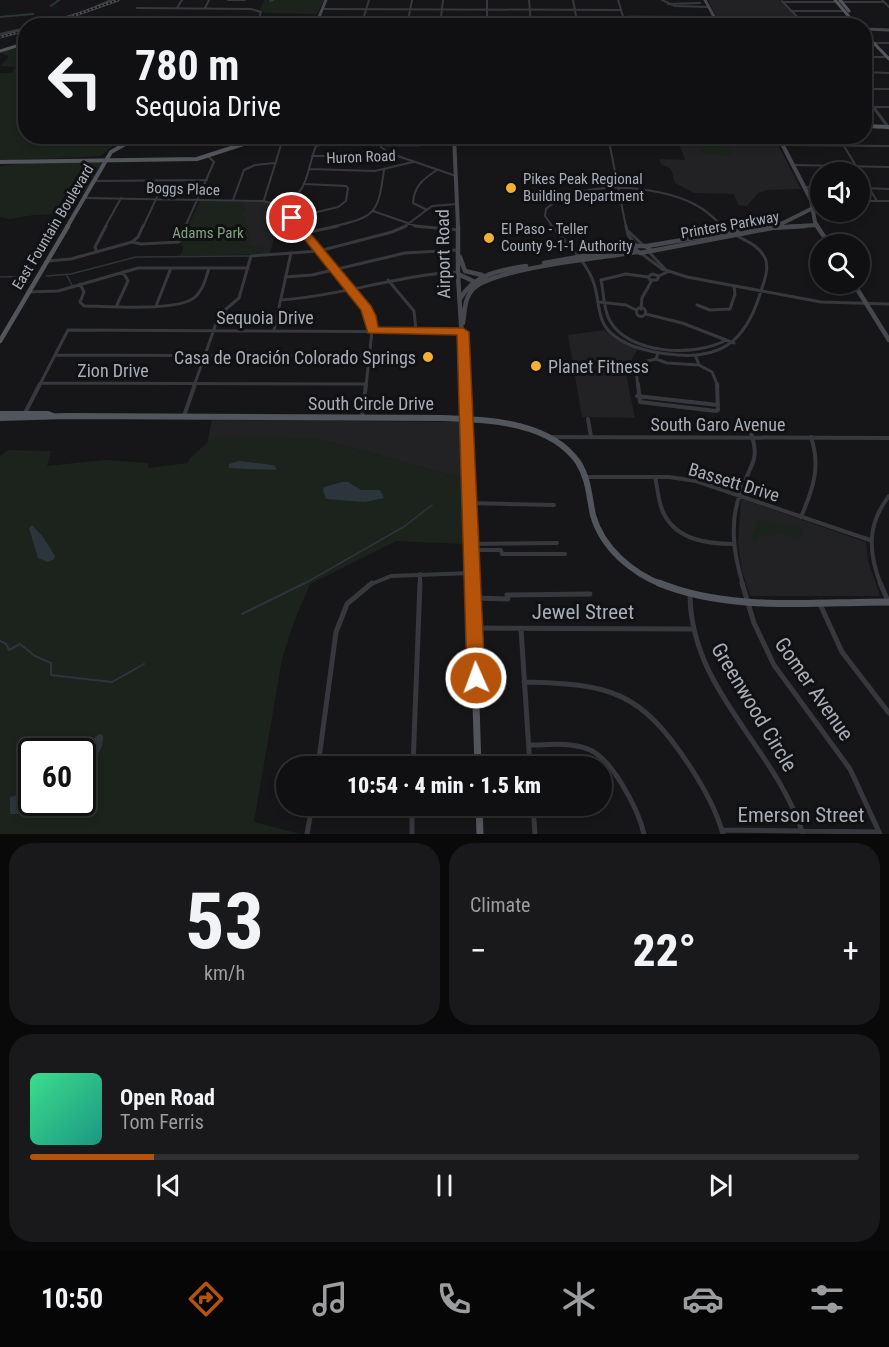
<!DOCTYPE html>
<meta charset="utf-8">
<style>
:root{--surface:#101012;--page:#19191b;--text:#f1f3f6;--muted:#9c9d9f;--line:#303032;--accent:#b45309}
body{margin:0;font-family:"Roboto Condensed",sans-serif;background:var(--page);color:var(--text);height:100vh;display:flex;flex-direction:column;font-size:22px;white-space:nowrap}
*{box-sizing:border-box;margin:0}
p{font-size:20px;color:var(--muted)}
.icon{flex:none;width:33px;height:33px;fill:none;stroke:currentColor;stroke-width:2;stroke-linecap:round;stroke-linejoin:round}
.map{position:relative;height:834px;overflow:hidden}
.side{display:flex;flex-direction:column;gap:9px;padding:9px;background:#09090a;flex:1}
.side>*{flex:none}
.guide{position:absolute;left:18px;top:18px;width:854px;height:126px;border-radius:24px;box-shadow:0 3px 9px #0003,0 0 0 2px var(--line);background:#101012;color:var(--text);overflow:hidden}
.controls{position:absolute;left:810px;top:162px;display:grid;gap:12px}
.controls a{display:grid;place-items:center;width:60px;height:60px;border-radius:50%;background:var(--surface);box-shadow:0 3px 9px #0003,0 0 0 2px var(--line);font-size:30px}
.speed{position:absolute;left:18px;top:738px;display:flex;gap:12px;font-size:30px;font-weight:700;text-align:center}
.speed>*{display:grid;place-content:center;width:78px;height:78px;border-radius:50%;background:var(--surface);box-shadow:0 3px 9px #0003,0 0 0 2px var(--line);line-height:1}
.speed .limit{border:3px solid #111;border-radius:9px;background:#fff;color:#111}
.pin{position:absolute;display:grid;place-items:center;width:51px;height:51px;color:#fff;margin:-26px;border:3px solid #fff;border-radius:50%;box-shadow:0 2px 6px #0007}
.me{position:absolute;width:66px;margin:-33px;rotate:358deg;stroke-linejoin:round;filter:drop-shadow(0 0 4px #0008)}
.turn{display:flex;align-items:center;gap:21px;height:126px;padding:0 18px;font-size:27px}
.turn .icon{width:78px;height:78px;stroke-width:2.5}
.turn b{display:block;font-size:42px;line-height:51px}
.big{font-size:45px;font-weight:800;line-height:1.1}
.side .card{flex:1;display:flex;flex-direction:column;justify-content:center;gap:9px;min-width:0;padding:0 21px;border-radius:24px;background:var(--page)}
.side .dial{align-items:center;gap:0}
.dial b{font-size:78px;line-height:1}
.song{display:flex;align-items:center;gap:18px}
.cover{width:72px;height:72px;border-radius:9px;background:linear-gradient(135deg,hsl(150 70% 55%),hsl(170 70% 35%))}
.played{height:6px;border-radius:3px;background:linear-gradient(90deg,var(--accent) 15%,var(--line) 15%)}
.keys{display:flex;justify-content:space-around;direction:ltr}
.heat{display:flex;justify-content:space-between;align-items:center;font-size:33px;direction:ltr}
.side .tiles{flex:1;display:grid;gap:9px;grid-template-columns:1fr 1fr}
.card:last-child{grid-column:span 2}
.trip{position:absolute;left:276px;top:756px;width:336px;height:60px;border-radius:30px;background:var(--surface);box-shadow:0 3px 9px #0003,0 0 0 2px var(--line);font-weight:800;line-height:60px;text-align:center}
.dock{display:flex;height:96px;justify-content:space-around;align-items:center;background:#060607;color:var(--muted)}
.dock .icon{width:42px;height:42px}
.dock .active{color:var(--accent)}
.dock b{font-size:27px;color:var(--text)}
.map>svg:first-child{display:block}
.built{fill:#222225}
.green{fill:#1c231d;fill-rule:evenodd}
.water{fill:#2c353c}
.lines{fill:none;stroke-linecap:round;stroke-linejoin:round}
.stream-far1{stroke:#2c353c;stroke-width:1.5}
.stream{stroke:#2c353c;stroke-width:2}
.canal{stroke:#2c353c;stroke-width:2}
.minor-far3{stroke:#37383d;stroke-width:2}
.minor-far2{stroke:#37383d;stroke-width:3}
.minor-far1{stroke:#37383d;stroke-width:4}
.minor{stroke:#37383d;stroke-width:5}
.tertiary-far1{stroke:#37383d;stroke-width:2}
.tertiary{stroke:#37383d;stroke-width:3}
.secondary-far3{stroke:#45474d;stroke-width:3}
.secondary-far2{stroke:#45474d;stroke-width:4}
.secondary-far1{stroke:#45474d;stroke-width:4.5}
.secondary{stroke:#45474d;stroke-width:6}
.primary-far4{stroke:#53555c;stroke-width:3}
.primary-far3{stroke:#53555c;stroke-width:4}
.primary-far2{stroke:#53555c;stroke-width:4.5}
.primary-far1{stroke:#53555c;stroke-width:6}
.primary{stroke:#53555c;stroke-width:7}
.rail-casing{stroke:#4a4c52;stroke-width:3}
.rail{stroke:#111113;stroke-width:1.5;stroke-dasharray:2;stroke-linecap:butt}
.route{fill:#b45309;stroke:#753606;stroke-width:1.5}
.poi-dot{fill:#f2b134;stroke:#111113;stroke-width:2}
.labels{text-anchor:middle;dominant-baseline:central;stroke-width:6;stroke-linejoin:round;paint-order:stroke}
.far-street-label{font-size:15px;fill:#a8adb8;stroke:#111113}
.far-poi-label{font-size:15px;fill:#a8adb8;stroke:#111113;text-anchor:start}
.far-park-label{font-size:15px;fill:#7fa381;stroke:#111113}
.street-label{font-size:18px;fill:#a8adb8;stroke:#111113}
.poi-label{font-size:18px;fill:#a8adb8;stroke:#111113;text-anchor:end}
.near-street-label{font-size:21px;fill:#a8adb8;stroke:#111113}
</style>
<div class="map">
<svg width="889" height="834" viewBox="0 0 889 834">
<rect width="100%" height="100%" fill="#161618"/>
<path class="built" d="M 708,0 L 780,0 L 804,25 L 721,25 Z
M 422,137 L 421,147 L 385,147 L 383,142 L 384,138 Z
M 677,137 L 774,137 L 801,189 L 767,190 L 758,193 L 747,206 L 738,205 L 734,194 L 694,193 L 675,183 L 671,169 L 661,164 L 659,159 L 685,160 Z
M 241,202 L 268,202 L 282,208 L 270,253 L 262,254 L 264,248 L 249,246 L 222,214 L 245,210 Z
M 604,330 L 616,339 L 638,349 L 625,370 L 635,418 L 582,417 L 568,335 Z
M 212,420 L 461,422 L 462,478 L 315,438 L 207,444 Z
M 741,500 L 745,500 L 866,542 L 868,561 L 880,596 L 750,596 L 742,571 L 738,543 Z"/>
<path class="green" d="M 264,0 L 271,0 L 267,1 L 271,2 L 275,0 L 324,0 L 317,14 L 264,13 L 260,10 Z
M 627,15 L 706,16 L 710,22 L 707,25 L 630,24 Z
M 162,21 L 254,22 L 252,26 L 111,26 Z
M 25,44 L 26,136 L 123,137 L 101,156 L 0,161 L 0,73 L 11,73 L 16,67 L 0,66 L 9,57 L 0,52 Z
M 703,137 L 716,137 L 719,144 L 729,149 L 732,154 L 728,156 L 702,154 L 700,148 L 706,144 Z
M 31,163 L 105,163 L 94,181 L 65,214 L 34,215 L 10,219 L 0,217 L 0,166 Z
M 200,201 L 241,202 L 246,210 L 241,211 L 250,233 L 248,237 L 249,241 L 247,241 L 252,247 L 264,247 L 262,254 L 180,256 L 183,249 L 181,242 Z
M 215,436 L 315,438 L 462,478 L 464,544 L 396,541 L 310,584 L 295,619 L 282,659 L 254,822 L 301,834 L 0,834 L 0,456 L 8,450 L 51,451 L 47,466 L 105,460 L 147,463 L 149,468 L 188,463 L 189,459 ZM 32,752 L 82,752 L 82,802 L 32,802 Z
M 761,519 L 803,529 L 802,538 L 781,533 L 771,536 L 759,535 L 757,542 L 750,539 L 752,533 L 757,534 L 754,533 L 758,520 Z"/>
<path class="water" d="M 239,461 L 273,465 L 276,467 L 276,470 L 229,468 L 229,464 Z
M 342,482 L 348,482 L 361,490 L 380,490 L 384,498 L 365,502 L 326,499 L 323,491 L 324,487 Z
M 32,525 L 43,537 L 55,556 L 54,559 L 48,562 L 38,558 L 29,528 Z
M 99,734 L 103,735 C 104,753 92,758 89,772 C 87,780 87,784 83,791 C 82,771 91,760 92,740 Z
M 31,791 L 32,802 L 58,803 L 24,814 L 10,814 L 10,797 Z"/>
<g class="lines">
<path class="stream-far1" d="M 46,276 L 71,274 L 136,257 L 249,256
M 67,276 L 72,285
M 0,277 L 31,276
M 302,585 L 405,526 L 432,505"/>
<path class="stream" d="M 242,614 L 305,583
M 0,641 L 6,644 L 9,650 L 20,644 L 35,656 L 51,663 L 51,675 L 59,676 L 112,682 L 144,664"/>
<path class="canal" d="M 51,6 L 59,0
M 0,17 L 33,14"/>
<path class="minor-far3" d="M 228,0 L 245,0
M 487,0 L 487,26
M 573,0 L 578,26
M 618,0 L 626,26
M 662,0 L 675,6 L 709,7
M 270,1 L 273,0
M 782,1 L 806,26
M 783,2 L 884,2
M 668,4 L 700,3
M 137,8 L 251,9 L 261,12 L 258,21
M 177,8 L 182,0
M 205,8 L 209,0
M 322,9 L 621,10
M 791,11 L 845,11
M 800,20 L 857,20
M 361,26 L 369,0
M 407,26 L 412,0
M 440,26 L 443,0
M 868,43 L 889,43
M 864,57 L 889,57
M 864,72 L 889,73
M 864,89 L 889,89
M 864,107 L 889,107
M 381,136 L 381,147 L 389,153 L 456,176
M 608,136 L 626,227
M 838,136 L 877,201
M 782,145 L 889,146
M 312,156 L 373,156 L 388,153
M 793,165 L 889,167
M 309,169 L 375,171 L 413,162
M 94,181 L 207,180
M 805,187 L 820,188
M 860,188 L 889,189
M 85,198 L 263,201 L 281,205 L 299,227
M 233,200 L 244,170 L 255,165 L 275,163
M 264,200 L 281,145 L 274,136
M 812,201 L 820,201
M 860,201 L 889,201
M 281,205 C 311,191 305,173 316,146 L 328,143 L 379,143
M 427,210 L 413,203 C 414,186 423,179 437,170
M 373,211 L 419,227
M 292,218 L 338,207 L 346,201 L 348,188 L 346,186 L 305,184
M 105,227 L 121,198
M 143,227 L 157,197
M 185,227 L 214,162 L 209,157
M 331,227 C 376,217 378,214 384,170
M 404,227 L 432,206 L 457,204
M 553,227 L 545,216 L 546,209 C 577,178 658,185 694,204 C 706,210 714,218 723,227"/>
<path class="minor-far2" d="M 298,226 L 371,316 L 372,331 L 366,386
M 415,226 L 458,230
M 551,226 C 566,242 581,256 591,276 C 602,297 593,322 616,337 C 631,348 650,352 668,354 C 719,361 745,343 760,294 C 763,284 770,269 765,258 C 757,241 735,238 722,226
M 626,226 L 628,235 L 637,246
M 628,231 L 643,245
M 305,233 L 338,226
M 132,242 L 141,244 L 179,242 L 186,226
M 97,252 L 95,247 L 106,226
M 649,252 L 665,269
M 642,254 L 662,269 L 687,277 L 821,302 L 889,304
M 47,261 L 71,259 L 132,242 L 138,237 L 143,226
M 652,274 L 659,276 L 657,280 L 650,280 L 648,277 Z
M 659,276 L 669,271
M 285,277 L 312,275 L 405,253 L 458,250
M 648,277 L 626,274 L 601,280 C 604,293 603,309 610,321 C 629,355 696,357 726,340
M 388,280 L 414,311 L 416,331
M 80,284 L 84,292 L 80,302 L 84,306 C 108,306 179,312 195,297 C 203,290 206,278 209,268
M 28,292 L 58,291 L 138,268 L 248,268
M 281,300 C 341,296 398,275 458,272
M 598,302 L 626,305 L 636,310
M 697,305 L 710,310 L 730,309 L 735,294 L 734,286
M 156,306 L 171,268
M 116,307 L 128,281 L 123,272
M636.5 312a4.5 4.5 0 1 1 9 0a4.5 4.5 0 1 1-9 0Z
M 641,309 L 642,298 L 652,280
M 646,314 L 682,323 L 734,343
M 274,330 L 291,253
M 56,355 L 369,356
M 696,357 L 699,365 L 712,372 L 718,386
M 656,359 L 667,363 L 699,365
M 41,383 L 366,384
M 39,386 L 68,330 L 462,332
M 194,386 L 219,315 L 239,298 L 251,256 L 319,251 L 392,232 L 406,226
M 638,386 L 635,364 L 656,359 L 658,353"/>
<path class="minor-far1" d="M 638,384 L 640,402 L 716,411 L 718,410 L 717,384
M 637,396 L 718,405
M 25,413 L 40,384
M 184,416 L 195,384
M 362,417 L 366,384
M 588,419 L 591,437
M 551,437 L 889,438
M 586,477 L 669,477 L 696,481 L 870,540
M 655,477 C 658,489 658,503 664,514 C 677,540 708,544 734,544
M 469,503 L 554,505
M 801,517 C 813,489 821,467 811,437
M 471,544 L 557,543
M 471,550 L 501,550 L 502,554 L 565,554
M 369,585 L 391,576 L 471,573
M 420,585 L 420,574
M 743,585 C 734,555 729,524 740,494 C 753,455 762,464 747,420
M 881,585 C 868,552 867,524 889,496"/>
<path class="minor" d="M 742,583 L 754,623 L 774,665 L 850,769 L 880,834
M 880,583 L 889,603
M 690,595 C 691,691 775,746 803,834
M 473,598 L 508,599 L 507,595 L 590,594
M 819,602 L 842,652 L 889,713
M 474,628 L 691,629
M 521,629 L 530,766
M 524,682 C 609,684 640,690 689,765 C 703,786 716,809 723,834
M 529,745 C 547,745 567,742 585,748 C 611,755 638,809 644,834
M 318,766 L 336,632 L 347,604 L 372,583
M 413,766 L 420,583
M 412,806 L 412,834
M 533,806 L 535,834
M 722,830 L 879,832
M 307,834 L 312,806"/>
<path class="tertiary-far1" d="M 529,0 L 531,25
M 882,0 L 889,7
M 34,26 L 83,12 L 111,0
M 0,34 L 26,28
M 864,94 L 869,101"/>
<path class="tertiary" d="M 868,100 L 889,128"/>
<path class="secondary-far3" d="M 326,0 L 317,22 L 575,26
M 705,0 L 719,26
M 864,29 L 889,30"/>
<path class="secondary-far2" d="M 454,136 L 458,227
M 778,136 L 811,200 L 815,222 L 818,227
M 755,227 L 783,223 L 813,208
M 783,227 L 817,225"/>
<path class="secondary-far1" d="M 458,226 L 458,276 L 465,386
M 817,226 L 829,244
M 637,246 L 646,246 L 651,251 L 640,253 L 634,249 Z
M 647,246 L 765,226
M 651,251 L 772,228 L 805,226
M 460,257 L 465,271 L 482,275
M 544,263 L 634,247
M 458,274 L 475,282
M 854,284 L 889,340
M 460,299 C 474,274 500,270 526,266
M 463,323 C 465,310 464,298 474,288 C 496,268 602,258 637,252"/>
<path class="secondary" d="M 465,384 L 467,418"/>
<path class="primary-far4" d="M 835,0 L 857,26
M 840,0 L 849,11
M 101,26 L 168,20 L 317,22 L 315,26
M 864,33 L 889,59
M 0,51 L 26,43"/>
<path class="primary-far3" d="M 864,126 L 889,127
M 0,162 L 197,159 L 268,136
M 67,227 L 111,152 L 139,136"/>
<path class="primary-far2" d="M 0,341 L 68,226"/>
<path class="primary-far1" d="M 0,414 L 48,414 L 53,416
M 0,418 L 67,416 L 443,418 C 488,420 549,421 578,462 C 589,479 589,497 593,515 C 602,548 632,573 663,585
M 467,418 L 472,585"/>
<path class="primary" d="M 472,583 L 478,766
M 659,583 C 730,612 813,602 889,602
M 479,806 L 480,834"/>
<defs>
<path id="rail" d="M 44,26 L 118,0
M 0,37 L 26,30"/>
</defs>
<use href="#rail" class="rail-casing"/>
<use href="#rail" class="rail"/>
</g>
<path class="route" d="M 292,215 L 296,216 L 371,306 L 376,316 L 378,327 L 463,328 L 469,332 L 485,678 L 482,683 L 476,685 L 469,683 L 467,678 L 457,335 L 368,333 L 361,310 L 289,220 L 289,216 Z"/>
<g class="poi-dot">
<circle cx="511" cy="188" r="6"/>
<circle cx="489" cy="238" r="6"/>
<circle cx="428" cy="357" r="6"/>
<circle cx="536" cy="366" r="6"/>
</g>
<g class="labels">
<g class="far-street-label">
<text transform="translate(361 157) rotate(-2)">Huron Road</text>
<text transform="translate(183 189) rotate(2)">Boggs Place</text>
<text transform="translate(730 225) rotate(-10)">Printers Parkway</text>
<text transform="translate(53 227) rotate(-59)">East Fountain Boulevard</text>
</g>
<g class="far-poi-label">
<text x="523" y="179">Pikes Peak Regional<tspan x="523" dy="17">Building Department</tspan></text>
<text x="501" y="229">El Paso - Teller<tspan x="501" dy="17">County 9-1-1 Authority</tspan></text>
</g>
<g class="far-park-label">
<text x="208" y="233">Adams Park</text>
</g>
<g class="street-label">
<text transform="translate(443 254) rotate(-91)">Airport Road</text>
<text x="265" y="317">Sequoia Drive</text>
<text x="113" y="370">Zion Drive</text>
<text x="371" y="403">South Circle Drive</text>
<text x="718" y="424">South Garo Avenue</text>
<text transform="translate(734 482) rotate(17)">Bassett Drive</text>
</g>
<g class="poi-label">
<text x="416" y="357">Casa de Oración Colorado Springs</text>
<text x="548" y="366" text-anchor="start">Planet Fitness</text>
</g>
<g class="near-street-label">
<text x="583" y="612">Jewel Street</text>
<text transform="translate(814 689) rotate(55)">Gomer Avenue</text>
<text transform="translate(754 707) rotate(59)">Greenwood Circle</text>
<text x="801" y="815">Emerson Street</text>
</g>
</g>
</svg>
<div class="controls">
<a><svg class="icon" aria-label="sound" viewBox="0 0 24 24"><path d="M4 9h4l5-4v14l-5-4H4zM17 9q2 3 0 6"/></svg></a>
<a><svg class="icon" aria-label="search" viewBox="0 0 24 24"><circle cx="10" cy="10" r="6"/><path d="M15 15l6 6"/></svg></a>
</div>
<div class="speed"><div class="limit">60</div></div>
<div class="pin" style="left:292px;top:218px;background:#d93025"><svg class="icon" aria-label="arrive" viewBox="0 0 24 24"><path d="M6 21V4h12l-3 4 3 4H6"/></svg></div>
<svg class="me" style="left:476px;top:678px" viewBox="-20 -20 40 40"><circle r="17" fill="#b45309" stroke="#fff" stroke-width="3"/><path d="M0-11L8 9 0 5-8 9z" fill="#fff"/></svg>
<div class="trip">10:54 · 4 min · 1.5 km</div>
<div class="guide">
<div class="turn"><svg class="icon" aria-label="left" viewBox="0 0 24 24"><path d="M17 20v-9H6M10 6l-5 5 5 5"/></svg><div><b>780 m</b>Sequoia Drive</div></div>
</div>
</div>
<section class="side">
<div class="tiles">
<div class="card dial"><b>53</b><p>km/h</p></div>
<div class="card"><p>Climate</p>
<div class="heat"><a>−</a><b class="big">22°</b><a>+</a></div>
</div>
<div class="card">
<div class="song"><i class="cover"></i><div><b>Open Road</b><p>Tom Ferris</p></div></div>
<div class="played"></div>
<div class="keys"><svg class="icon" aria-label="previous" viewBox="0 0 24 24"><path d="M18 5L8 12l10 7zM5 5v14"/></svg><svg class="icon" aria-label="pause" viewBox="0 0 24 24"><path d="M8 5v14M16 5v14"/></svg><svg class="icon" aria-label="next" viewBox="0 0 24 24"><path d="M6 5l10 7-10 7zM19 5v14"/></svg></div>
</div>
</div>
</section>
<nav class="dock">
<b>10:50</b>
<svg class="icon active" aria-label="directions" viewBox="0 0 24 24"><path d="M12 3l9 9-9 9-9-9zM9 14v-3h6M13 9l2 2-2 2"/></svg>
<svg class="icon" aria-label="music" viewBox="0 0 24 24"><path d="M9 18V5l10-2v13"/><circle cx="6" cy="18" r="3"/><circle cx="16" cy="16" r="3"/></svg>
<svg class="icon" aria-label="phone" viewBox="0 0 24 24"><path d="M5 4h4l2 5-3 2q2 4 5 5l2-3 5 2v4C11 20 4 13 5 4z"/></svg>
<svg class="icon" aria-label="climate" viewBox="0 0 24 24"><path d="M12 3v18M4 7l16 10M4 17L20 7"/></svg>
<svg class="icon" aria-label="car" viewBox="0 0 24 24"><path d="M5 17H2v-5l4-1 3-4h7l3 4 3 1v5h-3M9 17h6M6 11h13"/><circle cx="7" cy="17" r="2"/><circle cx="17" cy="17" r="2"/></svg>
<svg class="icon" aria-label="filters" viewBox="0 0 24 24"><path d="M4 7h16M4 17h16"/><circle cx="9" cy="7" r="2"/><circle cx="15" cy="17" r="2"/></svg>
</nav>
